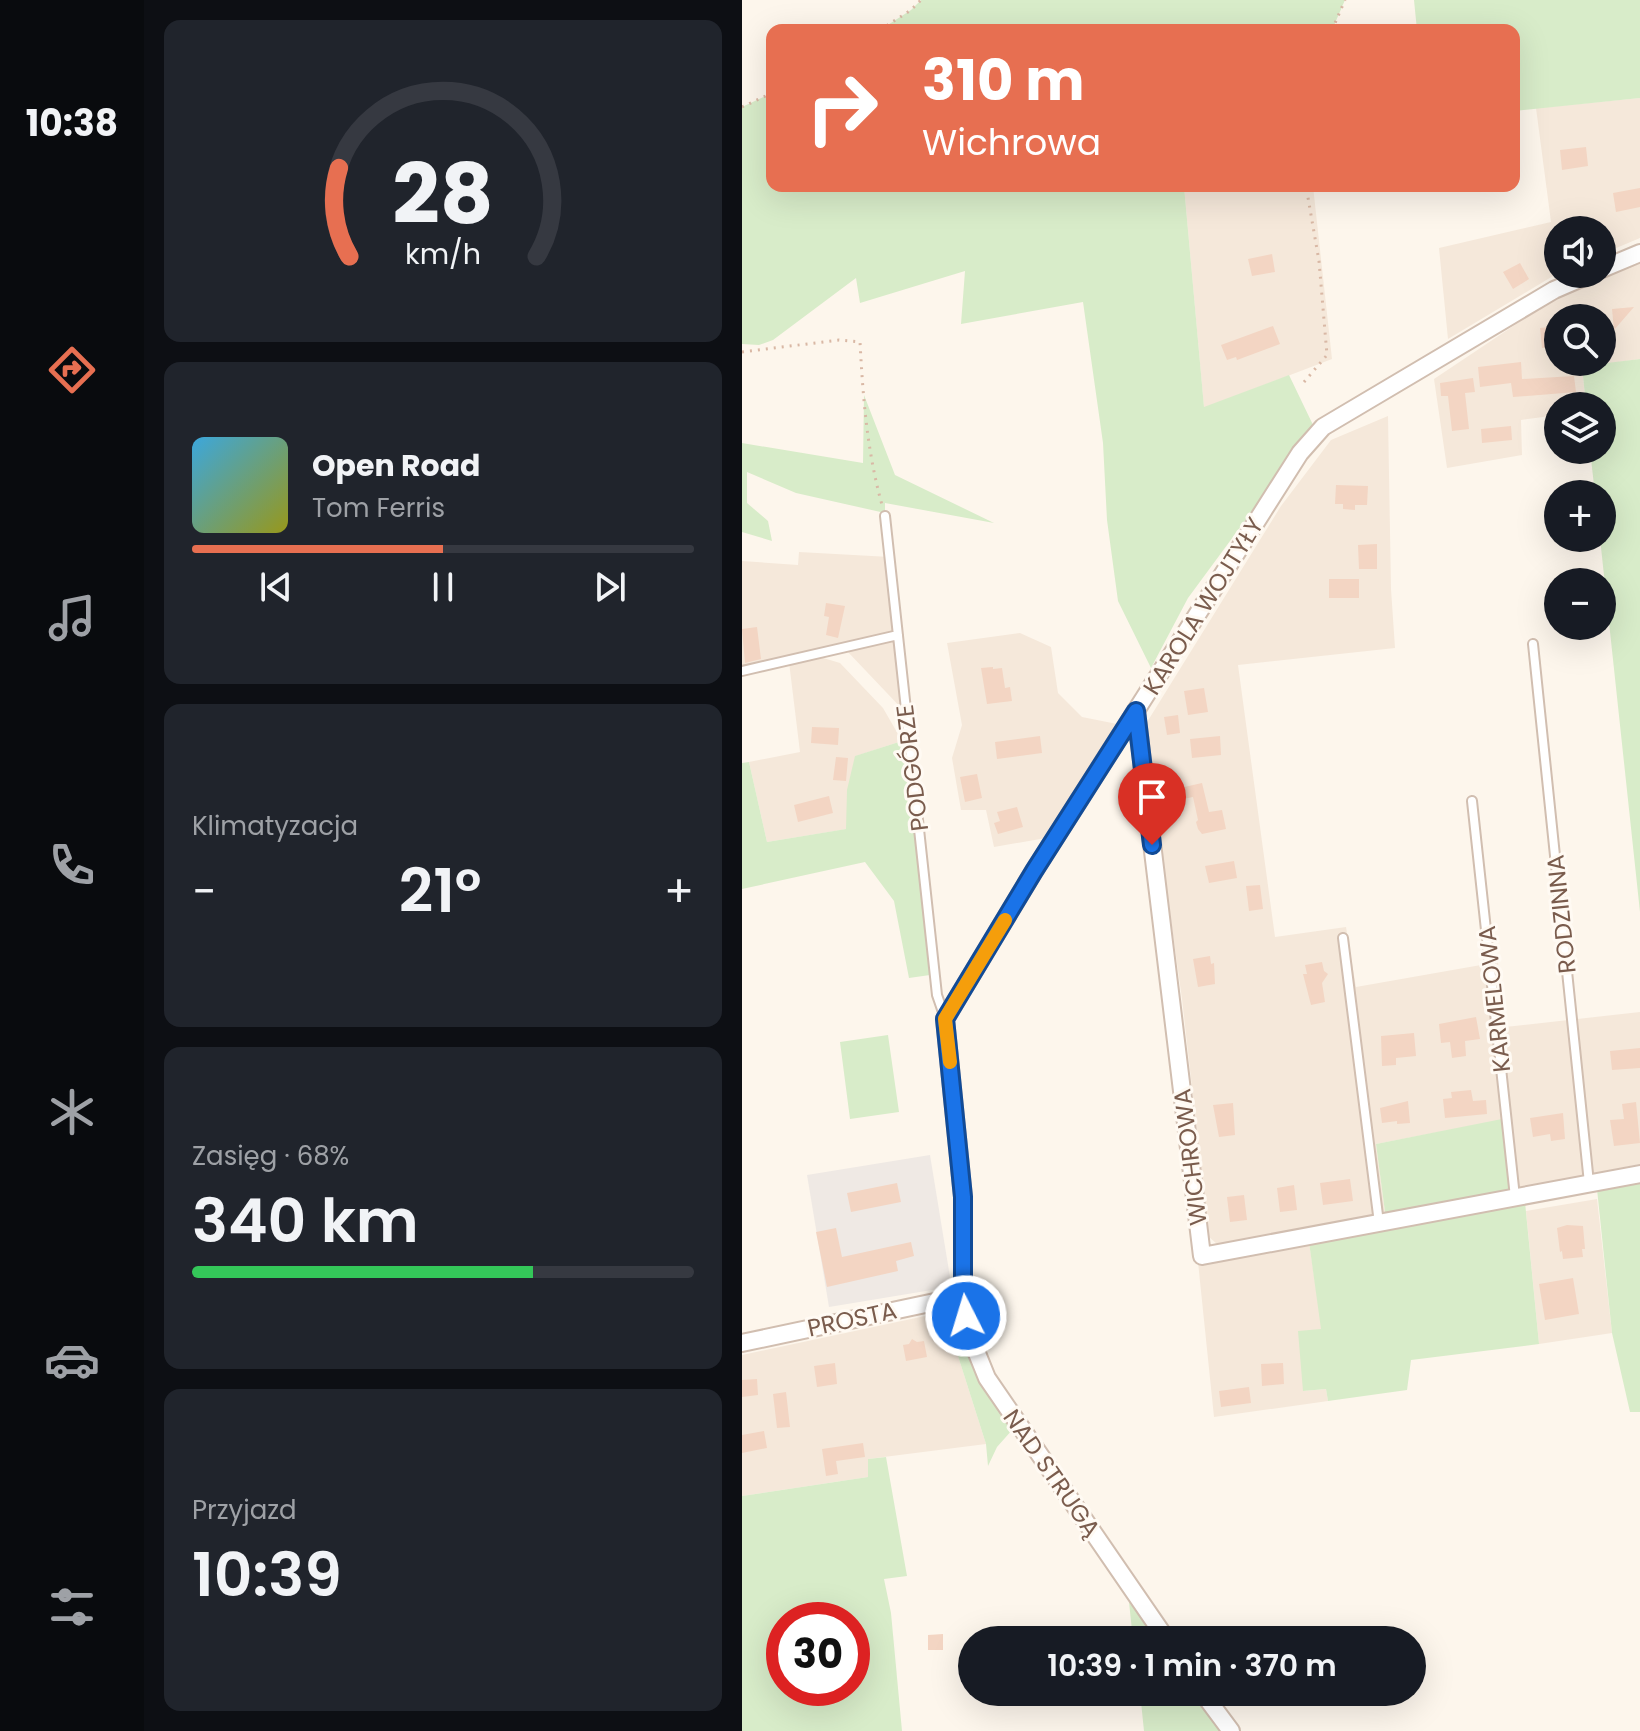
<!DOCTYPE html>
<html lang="pl">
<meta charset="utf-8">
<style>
:root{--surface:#171b24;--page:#20242c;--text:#f1f3f6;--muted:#9ea1a6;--line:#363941;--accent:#e76f51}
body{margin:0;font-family:Poppins,sans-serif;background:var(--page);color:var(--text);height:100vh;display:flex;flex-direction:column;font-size:30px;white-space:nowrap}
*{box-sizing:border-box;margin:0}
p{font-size:26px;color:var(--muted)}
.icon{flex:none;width:44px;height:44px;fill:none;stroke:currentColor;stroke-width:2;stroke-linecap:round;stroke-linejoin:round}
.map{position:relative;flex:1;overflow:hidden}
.side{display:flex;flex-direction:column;gap:20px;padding:20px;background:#0d0f14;width:598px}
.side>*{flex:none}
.banner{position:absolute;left:24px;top:24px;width:754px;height:168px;border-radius:16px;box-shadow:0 8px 32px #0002;background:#e76f51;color:#fff;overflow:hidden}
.fabs{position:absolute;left:802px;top:216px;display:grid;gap:16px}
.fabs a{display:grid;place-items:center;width:72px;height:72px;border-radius:50%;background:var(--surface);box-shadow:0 8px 32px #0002;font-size:40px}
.speed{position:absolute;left:24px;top:1602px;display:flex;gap:16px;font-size:40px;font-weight:700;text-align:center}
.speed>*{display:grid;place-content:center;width:104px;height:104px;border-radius:50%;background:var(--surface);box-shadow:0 8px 32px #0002;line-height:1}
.speed .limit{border:12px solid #d22;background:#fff;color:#111}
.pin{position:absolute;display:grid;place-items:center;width:68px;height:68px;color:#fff;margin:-82px -34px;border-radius:50% 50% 50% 0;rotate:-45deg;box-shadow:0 0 8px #0007}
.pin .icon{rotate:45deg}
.me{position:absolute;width:88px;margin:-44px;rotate:355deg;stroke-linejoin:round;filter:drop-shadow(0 0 6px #0008)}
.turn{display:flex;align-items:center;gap:28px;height:168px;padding:0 24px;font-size:36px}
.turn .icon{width:104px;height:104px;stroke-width:2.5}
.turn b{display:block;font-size:56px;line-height:68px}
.big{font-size:60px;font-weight:600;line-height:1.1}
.side .tile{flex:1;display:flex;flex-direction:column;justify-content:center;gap:12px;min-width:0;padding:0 28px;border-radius:16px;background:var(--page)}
.side .dial{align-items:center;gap:0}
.dial svg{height:208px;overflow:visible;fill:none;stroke:var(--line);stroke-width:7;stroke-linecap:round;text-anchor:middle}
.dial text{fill:var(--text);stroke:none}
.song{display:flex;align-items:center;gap:24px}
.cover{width:96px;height:96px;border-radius:12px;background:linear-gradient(135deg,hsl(200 70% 55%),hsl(60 70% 35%))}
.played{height:8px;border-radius:4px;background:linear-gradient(90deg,var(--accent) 50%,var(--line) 50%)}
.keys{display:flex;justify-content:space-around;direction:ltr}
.heat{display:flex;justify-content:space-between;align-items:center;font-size:44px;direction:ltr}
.charge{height:12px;border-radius:6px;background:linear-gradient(90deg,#34c759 68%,var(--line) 0)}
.trip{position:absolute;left:216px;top:1626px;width:468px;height:80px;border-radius:40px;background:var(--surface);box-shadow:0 8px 32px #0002;font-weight:600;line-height:80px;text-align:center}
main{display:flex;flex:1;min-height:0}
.tab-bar{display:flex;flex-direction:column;width:144px;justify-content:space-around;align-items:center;background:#090b0e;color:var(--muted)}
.tab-bar .icon{width:56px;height:56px}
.tab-bar .on{color:var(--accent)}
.tab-bar b{font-size:36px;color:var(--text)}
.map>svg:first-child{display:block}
.residential{fill:#f5e8da;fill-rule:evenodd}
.industrial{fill:#efe9e4}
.green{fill:#d8ecc9;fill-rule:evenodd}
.building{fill:#f3d5c3}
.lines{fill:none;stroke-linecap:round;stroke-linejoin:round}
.service-casing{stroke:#d1beb0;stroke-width:12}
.minor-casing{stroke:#d1beb0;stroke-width:20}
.path{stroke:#d9b8a5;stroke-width:3;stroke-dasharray:2 6;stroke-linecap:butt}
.service{stroke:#fff;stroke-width:8}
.minor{stroke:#fff;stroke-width:16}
.route-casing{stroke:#114b97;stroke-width:20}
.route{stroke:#1a73e8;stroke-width:14}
.slow{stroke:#f59e0b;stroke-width:14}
.labels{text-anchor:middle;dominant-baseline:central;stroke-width:6;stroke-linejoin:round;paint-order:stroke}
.street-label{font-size:24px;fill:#7a5c4d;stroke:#fffaf3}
</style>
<main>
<nav class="tab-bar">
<b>10:38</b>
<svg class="icon on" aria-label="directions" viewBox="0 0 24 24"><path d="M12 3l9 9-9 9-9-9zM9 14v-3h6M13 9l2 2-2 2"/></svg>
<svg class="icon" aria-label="music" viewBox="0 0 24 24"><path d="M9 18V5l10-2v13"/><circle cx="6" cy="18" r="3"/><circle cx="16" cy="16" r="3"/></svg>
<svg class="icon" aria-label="phone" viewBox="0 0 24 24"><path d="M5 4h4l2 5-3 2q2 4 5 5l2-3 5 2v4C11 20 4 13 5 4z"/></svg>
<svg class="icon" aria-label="climate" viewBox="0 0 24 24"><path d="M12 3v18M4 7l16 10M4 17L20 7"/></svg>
<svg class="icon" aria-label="car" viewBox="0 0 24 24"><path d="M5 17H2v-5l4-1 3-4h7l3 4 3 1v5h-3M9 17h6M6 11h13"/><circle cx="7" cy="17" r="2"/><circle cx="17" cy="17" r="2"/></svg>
<svg class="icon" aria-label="filters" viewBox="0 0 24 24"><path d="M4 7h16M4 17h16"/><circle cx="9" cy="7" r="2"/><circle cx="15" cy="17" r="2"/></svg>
</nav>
<section class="side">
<div class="tile dial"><svg viewBox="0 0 100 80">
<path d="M14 69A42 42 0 1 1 86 69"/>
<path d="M14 69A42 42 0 0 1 10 35" stroke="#e76f51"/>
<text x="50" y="56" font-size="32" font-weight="700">28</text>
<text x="50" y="72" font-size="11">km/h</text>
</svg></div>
<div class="tile">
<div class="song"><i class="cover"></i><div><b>Open Road</b><p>Tom Ferris</p></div></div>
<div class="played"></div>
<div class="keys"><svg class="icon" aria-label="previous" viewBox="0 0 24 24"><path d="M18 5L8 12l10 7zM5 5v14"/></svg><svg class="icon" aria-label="pause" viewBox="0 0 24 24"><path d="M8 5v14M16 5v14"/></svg><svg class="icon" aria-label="next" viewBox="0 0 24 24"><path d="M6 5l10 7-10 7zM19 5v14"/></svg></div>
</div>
<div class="tile"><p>Klimatyzacja</p>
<div class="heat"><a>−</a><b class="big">21°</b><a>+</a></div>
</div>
<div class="tile"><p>Zasięg · 68%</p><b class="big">340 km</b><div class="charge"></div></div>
<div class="tile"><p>Przyjazd</p><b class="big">10:39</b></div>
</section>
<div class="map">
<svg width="898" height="1731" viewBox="0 0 898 1731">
<rect width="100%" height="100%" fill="#fdf6ec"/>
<path class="residential" d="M 898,98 L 898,238 L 860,254 L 860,230 L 816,230 L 816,273 L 706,339 L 697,248 L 809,222 L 794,108 Z
M 442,186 L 571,186 L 590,359 L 462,408 Z
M 898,261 L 898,359 L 840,367 L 844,406 L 816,406 L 816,415 L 779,420 L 780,455 L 705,468 L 692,379 L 810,300 ZM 816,318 L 860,318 L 860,362 L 816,362 Z
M 646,416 L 649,589 L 653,648 L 496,665 L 533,937 L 604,927 L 614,987 L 756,962 L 763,1027 L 898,1012 L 898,1164 L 767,1190 L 760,1120 L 634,1144 L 643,1212 L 475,1244 L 467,1237 L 440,999 L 402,727 L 539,506 L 589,440 Z
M 57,552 L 148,557 L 163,712 L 105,651 L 78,657 L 98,663 L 141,708 L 160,741 L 114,756 L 105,829 L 25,842 L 7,762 L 58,752 L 47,662 L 0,672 L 0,561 L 56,565 Z
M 278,633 L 309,647 L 316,693 L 340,717 L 375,724 L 304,838 L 252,847 L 244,810 L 219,810 L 210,758 L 220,725 L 205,643 Z
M 855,1199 L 870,1333 L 797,1344 L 784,1211 Z
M 567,1242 L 580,1329 L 561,1391 L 584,1389 L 586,1401 L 472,1417 L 456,1262 Z
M 202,1312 L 244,1444 L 126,1459 L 126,1477 L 0,1496 L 0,1355 Z"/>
<path class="industrial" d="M 188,1155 L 208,1277 L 202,1288 L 87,1307 L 65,1175 Z"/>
<path class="green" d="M 179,0 L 603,0 L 590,30 L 138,30 L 169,10 Z
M 672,0 L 898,0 L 898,98 L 772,111 L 772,30 L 675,30 Z
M 30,93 L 30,186 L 442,186 L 462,407 L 547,375 L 572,427 L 446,598 L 409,668 L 376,601 L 365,520 L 361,443 L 341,302 L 219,324 L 223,271 L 118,303 L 114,278 L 31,340 L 17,345 L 0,344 L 0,107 Z
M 898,359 L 898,912 L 858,538 L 860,538 L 860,494 L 853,494 L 848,450 L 860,450 L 860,406 L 844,406 L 840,366 Z
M 122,395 L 153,475 L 252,523 L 143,503 L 143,513 L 54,493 L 5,472 L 5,503 L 26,521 L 30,541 L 0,532 L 0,443 L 121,463 Z
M 160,741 L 170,804 L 188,975 L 167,978 L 152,901 L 123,862 L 0,889 L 0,763 L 7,762 L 25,842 L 104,829 L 105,790 L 113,756 Z
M 146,1035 L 157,1112 L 108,1119 L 98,1042 Z
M 760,1119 L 767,1190 L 653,1215 L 643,1212 L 634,1144 Z
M 898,1181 L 898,1412 L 888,1412 L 870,1333 L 855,1189 Z
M 783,1202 L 797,1344 L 669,1360 L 665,1390 L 586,1401 L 584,1389 L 561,1391 L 556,1331 L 579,1329 L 567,1242 Z
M 202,1312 L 219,1328 L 271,1429 L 255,1447 L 246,1466 L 244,1444 Z
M 144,1457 L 165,1576 L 142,1579 L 149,1613 L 160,1731 L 0,1731 L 0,1496 L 126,1477 L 126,1459 ZM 110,1620 L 110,1688 L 42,1688 L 42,1620 Z
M 387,1602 L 415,1640 L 391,1640 Z
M 398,1692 L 452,1692 L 481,1731 L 402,1731 Z"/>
<path class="building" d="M 844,147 L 846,166 L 820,170 L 818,150 Z
M 898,188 L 898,207 L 874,212 L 871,193 Z
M 530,254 L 533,272 L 510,276 L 506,259 Z
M 778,263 L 787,279 L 771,289 L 761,272 Z
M 892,307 L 872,330 L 870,309 Z
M 531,326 L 538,344 L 495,360 L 494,357 L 485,360 L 479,345 Z
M 816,326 L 816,346 L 800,348 L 798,328 Z
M 779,362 L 780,379 L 832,376 L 834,392 L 771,397 L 769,383 L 738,387 L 736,367 Z
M 731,378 L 733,392 L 723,393 L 727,429 L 710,431 L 706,396 L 699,396 L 698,383 Z
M 769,426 L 770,440 L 740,443 L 739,429 Z
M 594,485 L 626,486 L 625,505 L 613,505 L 613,510 L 601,509 L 601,504 L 593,504 Z
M 635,544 L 635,569 L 617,569 L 616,545 Z
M 587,579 L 617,579 L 617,598 L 587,598 Z
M 84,603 L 103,606 L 96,638 L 84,635 L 87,617 L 82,616 Z
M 15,627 L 19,659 L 3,663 L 0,629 Z
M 251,667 L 251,669 L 260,668 L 263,688 L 268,687 L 270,701 L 245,704 L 239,668 Z
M 462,688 L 466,712 L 446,715 L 442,691 Z
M 436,715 L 438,733 L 425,735 L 422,717 Z
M 70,727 L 97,728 L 96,745 L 69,743 Z
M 298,736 L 300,753 L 255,759 L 253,742 Z
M 478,736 L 479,755 L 450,758 L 448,739 Z
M 94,757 L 106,758 L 104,781 L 91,780 Z
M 235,774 L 240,798 L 223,802 L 218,777 Z
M 460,783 L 467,812 L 480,810 L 484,829 L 460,834 L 456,829 L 454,822 L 456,820 L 451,797 L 441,799 L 438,788 Z
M 87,796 L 91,813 L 56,822 L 52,805 Z
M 275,807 L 281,827 L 256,834 L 252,823 L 258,821 L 255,812 Z
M 492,861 L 495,878 L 467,883 L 463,866 Z
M 518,885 L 521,909 L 507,911 L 504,886 Z
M 468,956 L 469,964 L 472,963 L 473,984 L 456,987 L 451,959 Z
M 580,962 L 582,971 L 586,974 L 580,983 L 583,1002 L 569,1005 L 561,974 L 565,974 L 563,965 Z
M 734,1017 L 738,1039 L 723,1041 L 724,1056 L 710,1058 L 708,1042 L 699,1043 L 697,1024 Z
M 672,1033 L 674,1056 L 654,1058 L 654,1065 L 640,1066 L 639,1036 Z
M 898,1048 L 898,1068 L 870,1070 L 868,1051 Z
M 729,1090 L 731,1101 L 744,1100 L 745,1114 L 703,1118 L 701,1099 L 710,1098 L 709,1092 Z
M 666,1101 L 668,1123 L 655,1124 L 655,1121 L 640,1123 L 638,1108 Z
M 894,1102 L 898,1143 L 872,1146 L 868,1120 L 882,1119 L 880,1104 Z
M 491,1103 L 493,1135 L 477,1137 L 471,1105 Z
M 821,1113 L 823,1139 L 809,1141 L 808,1134 L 791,1137 L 788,1118 Z
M 608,1179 L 611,1201 L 581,1205 L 578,1183 Z
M 155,1183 L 159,1202 L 109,1212 L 105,1193 Z
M 552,1185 L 555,1210 L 538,1212 L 535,1188 Z
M 502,1195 L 505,1220 L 488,1222 L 485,1197 Z
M 825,1225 L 841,1226 L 843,1249 L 840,1249 L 841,1257 L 821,1259 L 820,1251 L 818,1252 L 815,1228 Z
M 94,1228 L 100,1257 L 169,1242 L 172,1256 L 154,1261 L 156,1271 L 85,1287 L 74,1232 Z
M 831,1278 L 837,1314 L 803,1320 L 797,1284 Z
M 170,1339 L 175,1342 L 182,1341 L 185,1357 L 164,1361 L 161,1345 L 167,1344 Z
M 93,1363 L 95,1384 L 75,1387 L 72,1366 Z
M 541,1363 L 542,1384 L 520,1386 L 519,1364 Z
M 15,1379 L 16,1395 L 0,1397 L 0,1380 Z
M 507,1387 L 509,1403 L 479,1407 L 477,1391 Z
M 44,1392 L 48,1427 L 35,1428 L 31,1394 Z
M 22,1431 L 25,1448 L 0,1453 L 0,1435 Z
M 121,1443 L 123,1457 L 94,1461 L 96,1474 L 84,1476 L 80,1449 Z
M 201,1634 L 201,1650 L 186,1650 L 186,1635 Z"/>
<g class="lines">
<defs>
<path id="service" d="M 143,516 L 195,995 L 203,1018
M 791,644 L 847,1183
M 0,671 L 156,635
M 730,801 L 773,1197
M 601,938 L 637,1223"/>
<path id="minor" d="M 860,269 L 898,253
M 394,711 L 460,1256 L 898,1174
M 0,1343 L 221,1296
M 425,1640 L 245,1378 L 228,1336 L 221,1296 L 221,1197 L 203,1019 L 292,871 L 558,453 L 581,427 L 812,290 L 849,274
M 460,1692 L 489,1731"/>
</defs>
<use href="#service" class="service-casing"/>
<use href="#minor" class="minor-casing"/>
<path class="path" d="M 138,30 L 169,10 L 179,0
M 590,30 L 603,0
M 0,107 L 30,93
M 0,352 L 97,340 L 118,342 C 121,398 125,451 140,505
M 562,382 L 585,355 L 577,261 L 564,186"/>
<use href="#service" class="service"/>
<use href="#minor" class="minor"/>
</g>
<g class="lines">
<defs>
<path id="route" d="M 224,1316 L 221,1296 L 221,1197 L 203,1019 L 292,871 L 394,711 L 410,845"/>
</defs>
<use href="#route" class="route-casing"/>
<use href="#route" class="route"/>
<path class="slow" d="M 208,1062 L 203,1019 L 263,920"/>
</g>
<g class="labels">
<g class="street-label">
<text transform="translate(461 606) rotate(-58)">KAROLA WOJTYŁY</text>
<text transform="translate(170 768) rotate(-97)">PODGÓRZE</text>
<text transform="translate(819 914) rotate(-96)">RODZINNA</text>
<text transform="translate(752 999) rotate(-96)">KARMELOWA</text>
<text transform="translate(448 1157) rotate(-97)">WICHROWA</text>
<text transform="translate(110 1319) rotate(-12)">PROSTA</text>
<text transform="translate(310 1473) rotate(55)">NAD STRUGĄ</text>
</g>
</g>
</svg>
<div class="fabs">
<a><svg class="icon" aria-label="sound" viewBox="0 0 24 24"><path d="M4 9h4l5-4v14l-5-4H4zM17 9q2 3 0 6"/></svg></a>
<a><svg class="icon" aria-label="search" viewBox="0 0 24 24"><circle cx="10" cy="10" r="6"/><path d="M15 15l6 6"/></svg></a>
<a><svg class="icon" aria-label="layers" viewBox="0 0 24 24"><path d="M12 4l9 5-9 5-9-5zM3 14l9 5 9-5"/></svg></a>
<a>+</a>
<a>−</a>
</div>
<div class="speed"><div class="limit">30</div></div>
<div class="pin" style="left:410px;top:845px;background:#d93025"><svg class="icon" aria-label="arrive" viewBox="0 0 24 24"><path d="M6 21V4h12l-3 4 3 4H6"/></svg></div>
<svg class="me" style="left:224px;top:1316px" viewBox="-20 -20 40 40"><circle r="17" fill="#1a73e8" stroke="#fff" stroke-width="3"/><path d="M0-11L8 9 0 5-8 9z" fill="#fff"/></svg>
<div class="trip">10:39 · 1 min · 370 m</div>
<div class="banner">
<div class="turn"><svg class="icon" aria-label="right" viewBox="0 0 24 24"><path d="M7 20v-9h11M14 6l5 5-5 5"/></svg><div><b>310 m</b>Wichrowa</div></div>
</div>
</div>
</main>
